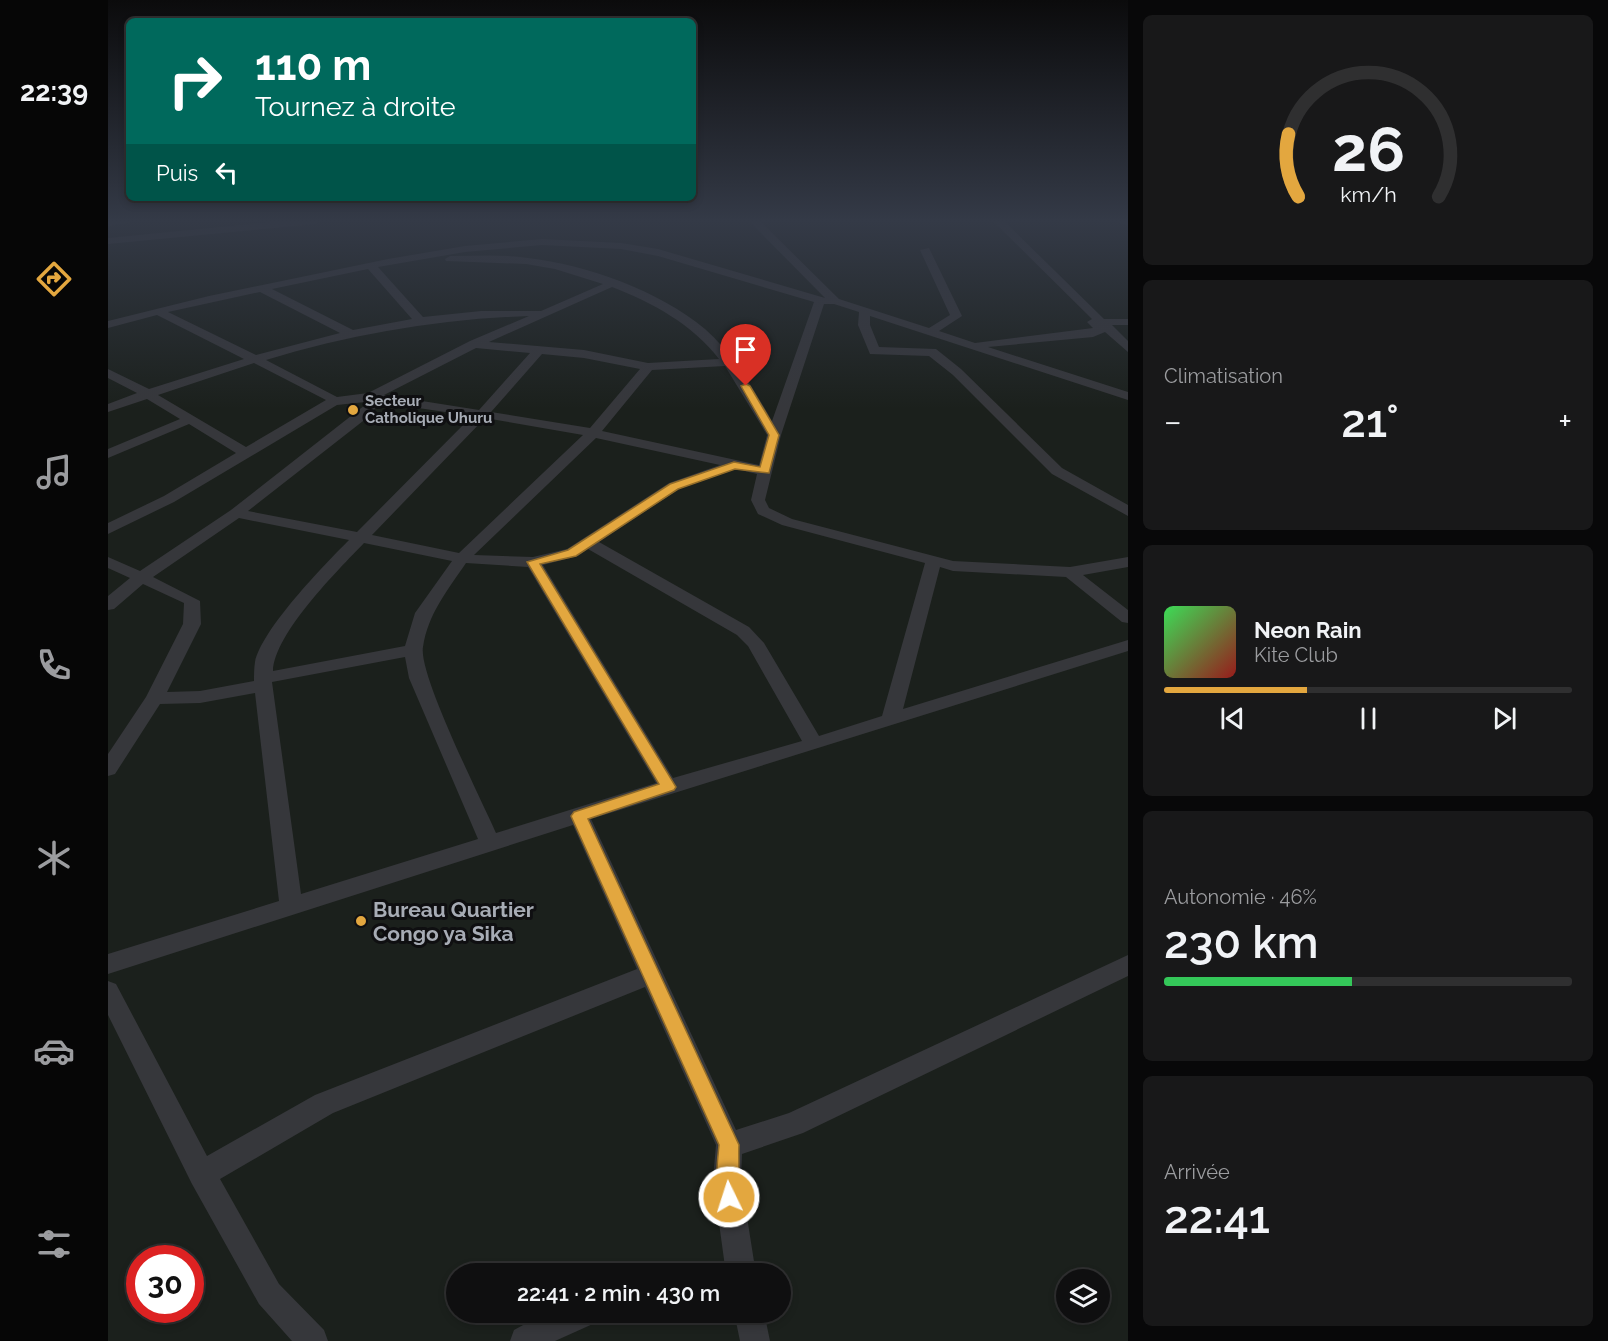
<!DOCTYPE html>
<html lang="fr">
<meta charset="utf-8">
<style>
:root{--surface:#0f0f10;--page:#181819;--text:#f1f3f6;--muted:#9b9c9f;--line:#2f2f30;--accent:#e3a73f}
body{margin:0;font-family:Raleway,sans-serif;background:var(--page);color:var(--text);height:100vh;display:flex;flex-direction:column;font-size:22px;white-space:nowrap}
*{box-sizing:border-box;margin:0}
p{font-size:20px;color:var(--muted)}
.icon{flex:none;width:33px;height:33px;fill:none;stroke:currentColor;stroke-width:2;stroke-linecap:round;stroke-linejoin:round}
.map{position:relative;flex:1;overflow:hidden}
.details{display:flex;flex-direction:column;gap:15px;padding:15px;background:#080809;width:480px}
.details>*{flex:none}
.guide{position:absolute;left:18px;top:18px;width:570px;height:183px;border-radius:9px;box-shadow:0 3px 9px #0003,0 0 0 2px var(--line);background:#00695c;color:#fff;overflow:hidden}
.controls{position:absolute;left:948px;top:1269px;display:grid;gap:12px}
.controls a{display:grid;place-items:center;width:54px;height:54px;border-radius:50%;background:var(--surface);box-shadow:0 3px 9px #0003,0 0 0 2px var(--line);font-size:30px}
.speed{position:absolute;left:18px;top:1245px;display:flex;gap:12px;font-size:30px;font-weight:700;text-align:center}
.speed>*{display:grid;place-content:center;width:78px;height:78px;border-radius:50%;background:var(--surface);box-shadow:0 3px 9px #0003,0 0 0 2px var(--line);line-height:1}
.speed .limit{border:9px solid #d22;background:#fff;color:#111}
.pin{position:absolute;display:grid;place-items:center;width:51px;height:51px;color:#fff;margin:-62px -26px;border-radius:50% 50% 50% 0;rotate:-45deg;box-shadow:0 0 6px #0007}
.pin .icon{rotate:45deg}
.me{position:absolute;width:66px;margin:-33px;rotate:356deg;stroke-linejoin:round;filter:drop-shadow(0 0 4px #0008)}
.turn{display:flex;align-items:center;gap:21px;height:126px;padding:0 30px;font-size:27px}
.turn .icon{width:78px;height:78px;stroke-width:2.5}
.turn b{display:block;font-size:42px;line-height:51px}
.then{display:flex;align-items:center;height:57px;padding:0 30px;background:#0003;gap:12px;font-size:22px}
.big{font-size:45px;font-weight:600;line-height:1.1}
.details .card{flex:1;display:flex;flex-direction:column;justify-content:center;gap:9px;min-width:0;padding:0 21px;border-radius:9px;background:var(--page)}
.details .dial{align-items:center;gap:0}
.dial svg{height:156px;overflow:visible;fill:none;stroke:var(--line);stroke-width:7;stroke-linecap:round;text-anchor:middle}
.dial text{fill:var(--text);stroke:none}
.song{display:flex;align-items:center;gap:18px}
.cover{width:72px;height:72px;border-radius:9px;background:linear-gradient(135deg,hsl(130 70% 55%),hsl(0 70% 35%))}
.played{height:6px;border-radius:3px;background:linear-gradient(90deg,var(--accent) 35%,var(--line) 35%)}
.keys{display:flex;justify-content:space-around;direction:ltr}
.heat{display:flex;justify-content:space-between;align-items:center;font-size:33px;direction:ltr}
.charge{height:9px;border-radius:4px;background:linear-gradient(90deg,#34c759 46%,var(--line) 0)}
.trip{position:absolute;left:338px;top:1263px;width:345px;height:60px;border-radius:30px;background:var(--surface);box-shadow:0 3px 9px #0003,0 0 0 2px var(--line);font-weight:600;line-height:60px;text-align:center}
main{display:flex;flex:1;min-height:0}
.tab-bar{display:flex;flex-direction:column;width:108px;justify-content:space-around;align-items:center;background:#060606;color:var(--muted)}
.tab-bar .icon{width:42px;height:42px}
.tab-bar .selected{color:var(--accent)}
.tab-bar b{font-size:27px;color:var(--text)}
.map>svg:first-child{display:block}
.green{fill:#1b201c;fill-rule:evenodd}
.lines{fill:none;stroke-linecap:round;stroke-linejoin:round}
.street{fill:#36373b;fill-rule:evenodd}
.route{fill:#e3a73f;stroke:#946d29;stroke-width:1.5}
.poi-dot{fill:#e3a73f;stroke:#0f0f11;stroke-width:2}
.labels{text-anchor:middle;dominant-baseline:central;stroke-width:6;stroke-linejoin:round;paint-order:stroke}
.far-poi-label{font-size:15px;font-weight:bold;fill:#a7acb5;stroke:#0f0f11;text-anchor:start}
.near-poi-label{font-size:21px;font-weight:bold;fill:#a7acb5;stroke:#0f0f11;text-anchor:start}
</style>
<main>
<nav class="tab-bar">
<b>22:39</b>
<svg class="icon selected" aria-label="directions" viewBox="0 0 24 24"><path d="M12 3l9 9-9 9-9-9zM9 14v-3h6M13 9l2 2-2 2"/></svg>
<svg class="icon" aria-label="music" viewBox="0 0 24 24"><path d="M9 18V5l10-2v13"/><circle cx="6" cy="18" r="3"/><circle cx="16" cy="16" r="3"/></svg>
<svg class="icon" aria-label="phone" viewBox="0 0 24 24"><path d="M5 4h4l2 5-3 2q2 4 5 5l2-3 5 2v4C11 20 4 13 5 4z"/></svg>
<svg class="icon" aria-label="climate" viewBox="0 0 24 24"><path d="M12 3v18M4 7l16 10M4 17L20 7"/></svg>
<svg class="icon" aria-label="car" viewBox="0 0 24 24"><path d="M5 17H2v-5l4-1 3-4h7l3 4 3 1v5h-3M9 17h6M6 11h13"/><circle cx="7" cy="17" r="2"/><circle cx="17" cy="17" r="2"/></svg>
<svg class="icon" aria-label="filters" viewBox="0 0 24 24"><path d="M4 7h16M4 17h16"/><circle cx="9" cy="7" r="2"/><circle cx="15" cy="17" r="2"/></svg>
</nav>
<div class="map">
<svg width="1020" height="1341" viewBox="0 0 1020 1341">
<rect width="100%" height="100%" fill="#141416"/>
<path class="green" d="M 0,221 L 1020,221 L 1020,1341 L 0,1341 ZM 32,1258 L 82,1258 L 82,1310 L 32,1310 ZM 348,1274 L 672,1274 L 672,1312 L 348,1312 ZM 958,1280 L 992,1280 L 992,1312 L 958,1312 Z"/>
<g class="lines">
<path class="street" d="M 0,221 L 29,221 L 0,226 Z
M 174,221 L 212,221 L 207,224 L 0,244 L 0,238 Z
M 641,221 L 652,221 L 731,299 L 821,328 L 842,315 L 812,250 L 821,248 L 854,316 L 831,331 L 867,343 L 985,328 L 979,322 L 984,319 L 885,221 L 896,221 L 996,319 L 1020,319 L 1020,325 L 1004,325 L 1020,341 L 1020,352 L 997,332 L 985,337 L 880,347 L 1020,392 L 1020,400 L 762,316 L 762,325 L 771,347 L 828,349 L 853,369 L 954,468 L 1020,505 L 1020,516 L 944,474 L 845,375 L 821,356 L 762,354 L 750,325 L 751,312 L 726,304 L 716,304 L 673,435 L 657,500 L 661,508 L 684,519 L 845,561 L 962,567 L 1020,557 L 1020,567 L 975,575 L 1020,610 L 1020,623 L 1014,622 L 958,577 L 845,571 L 832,567 L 795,709 L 1020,640 L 1020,651 L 483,819 L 628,1130 L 681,1113 L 1020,955 L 1020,976 L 695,1133 L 634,1154 L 633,1179 L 648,1274 L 618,1274 L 605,1179 L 608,1145 L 537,987 L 225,1113 L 112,1179 L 171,1284 L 216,1330 L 220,1341 L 184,1341 L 151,1304 L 84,1184 L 0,1015 L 0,981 L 8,984 L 99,1156 L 207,1095 L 529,969 L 465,825 L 0,974 L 0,954 L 171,901 L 147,693 L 92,703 L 52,704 L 7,774 L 0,776 L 0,754 L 38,697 L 75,624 L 76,603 L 35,584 L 6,609 L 0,610 L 0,596 L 22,578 L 0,568 L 0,557 L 32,571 L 123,510 L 257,405 L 257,402 L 229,405 L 66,502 L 0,534 L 0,523 L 56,496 L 128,453 L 81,424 L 0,458 L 0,449 L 72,419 L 39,399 L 0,412 L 0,404 L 29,393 L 0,378 L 0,369 L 41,389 L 136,359 L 49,315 L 0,328 L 0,321 L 101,296 L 280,259 L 357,246 L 434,239 L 513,243 L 550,249 L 717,298 ZM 434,245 L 513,249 L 550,256 L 706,302 L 664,421 C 645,388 625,354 597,329 C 550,290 479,265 420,258 C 394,254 368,256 342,256 L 337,259 L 338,261 L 418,264 L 447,269 L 495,284 L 433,311 L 373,311 L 315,317 L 270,267 L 357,252 ZM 260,269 L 304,319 L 245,330 L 164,289 ZM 504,287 C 545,303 584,324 611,359 L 540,363 L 476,350 L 381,342 ZM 152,292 L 232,333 L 148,355 L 60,312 ZM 421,316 L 362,341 L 260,393 L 229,397 L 158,360 C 244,334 331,319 421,316 ZM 368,348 L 422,353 L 371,410 L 276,395 ZM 434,354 L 476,358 L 532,369 L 482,428 L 383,412 ZM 146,363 L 218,400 L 138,447 L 50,395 ZM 617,366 L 659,435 L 651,465 L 494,431 L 544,370 ZM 270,402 L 364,416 L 249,532 L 140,511 L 264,414 ZM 377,418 L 475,435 L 351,553 L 264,535 ZM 488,438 L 612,465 L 561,483 L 459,549 L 425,557 L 366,555 ZM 628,469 L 649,474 L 643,500 L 650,514 L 674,525 L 817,563 L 774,716 L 711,736 L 656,643 L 641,627 L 491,542 L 571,489 ZM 131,518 L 241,540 C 216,565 154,629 147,662 C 146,668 146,675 146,681 L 92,691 L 59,692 L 93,624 L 92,601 L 45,577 ZM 256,543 L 344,561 L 307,613 L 297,646 L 165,671 C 166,634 230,570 256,543 ZM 480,549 L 629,635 L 640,646 L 694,741 L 565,778 L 435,565 L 470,556 ZM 358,563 L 420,567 L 548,783 L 388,833 C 374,801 310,674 315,647 C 320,614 339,591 358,563 ZM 297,657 L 301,678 L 370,839 L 193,894 L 164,682 Z
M 1004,221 L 1020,221 L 1020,225 Z
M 439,1312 L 491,1312 L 487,1323 L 447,1341 L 402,1341 L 406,1330 Z
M 626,1312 L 656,1312 L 662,1341 L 632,1341 Z"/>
</g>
<linearGradient id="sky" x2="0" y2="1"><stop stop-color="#0b0b0c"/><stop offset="0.54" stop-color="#343a47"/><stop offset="1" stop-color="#343a47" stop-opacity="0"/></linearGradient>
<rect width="1020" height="409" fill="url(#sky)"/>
<path class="route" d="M 638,384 L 642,386 L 671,435 L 661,473 L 627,469 L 570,489 L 468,556 L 432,564 L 568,787 L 566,790 L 480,819 L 631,1145 C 630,1159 633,1196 629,1205 L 621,1208 L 614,1205 C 606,1186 609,1166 611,1145 L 463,816 L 466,812 L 551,784 L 419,562 L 460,550 L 562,484 L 626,462 L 652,467 L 661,435 L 633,386 Z"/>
<g class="poi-dot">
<circle cx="245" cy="410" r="6"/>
<circle cx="253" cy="921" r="6"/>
</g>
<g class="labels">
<g class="far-poi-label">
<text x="257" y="401">Secteur<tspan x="257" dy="17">Catholique Uhuru</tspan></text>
</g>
<g class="near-poi-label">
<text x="265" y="909">Bureau Quartier<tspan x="265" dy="24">Congo ya Sika</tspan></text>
</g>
</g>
</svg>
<div class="controls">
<a><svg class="icon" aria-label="layers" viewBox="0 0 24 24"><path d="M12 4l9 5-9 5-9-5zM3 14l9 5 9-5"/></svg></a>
</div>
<div class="speed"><div class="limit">30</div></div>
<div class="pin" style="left:638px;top:386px;background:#d93025"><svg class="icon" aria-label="arrive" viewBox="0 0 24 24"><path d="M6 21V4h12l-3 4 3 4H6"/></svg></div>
<svg class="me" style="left:621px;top:1197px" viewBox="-20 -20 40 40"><circle r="17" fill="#e3a73f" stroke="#fff" stroke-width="3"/><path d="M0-11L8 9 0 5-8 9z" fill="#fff"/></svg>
<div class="trip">22:41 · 2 min · 430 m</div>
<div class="guide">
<div class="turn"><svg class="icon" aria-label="right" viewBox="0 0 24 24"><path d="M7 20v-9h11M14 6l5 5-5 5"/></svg><div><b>110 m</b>Tournez à droite</div></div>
<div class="then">Puis<svg class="icon" aria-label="left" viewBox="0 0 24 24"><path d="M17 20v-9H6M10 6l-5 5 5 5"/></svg></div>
</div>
</div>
<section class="details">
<div class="card dial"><svg viewBox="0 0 100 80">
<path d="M14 69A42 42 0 1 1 86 69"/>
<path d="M14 69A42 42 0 0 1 9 37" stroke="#e3a73f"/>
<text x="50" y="56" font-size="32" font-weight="700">26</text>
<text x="50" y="72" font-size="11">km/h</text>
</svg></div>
<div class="card"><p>Climatisation</p>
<div class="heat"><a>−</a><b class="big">21°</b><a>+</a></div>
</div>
<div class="card">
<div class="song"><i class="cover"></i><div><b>Neon Rain</b><p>Kite Club</p></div></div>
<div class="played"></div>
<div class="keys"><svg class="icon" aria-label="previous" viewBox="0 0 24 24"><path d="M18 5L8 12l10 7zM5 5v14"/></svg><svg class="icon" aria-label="pause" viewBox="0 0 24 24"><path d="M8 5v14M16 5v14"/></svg><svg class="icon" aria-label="next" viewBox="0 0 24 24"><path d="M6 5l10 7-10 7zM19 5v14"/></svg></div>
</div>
<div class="card"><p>Autonomie · 46%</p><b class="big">230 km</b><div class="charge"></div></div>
<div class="card"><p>Arrivée</p><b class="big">22:41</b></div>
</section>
</main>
